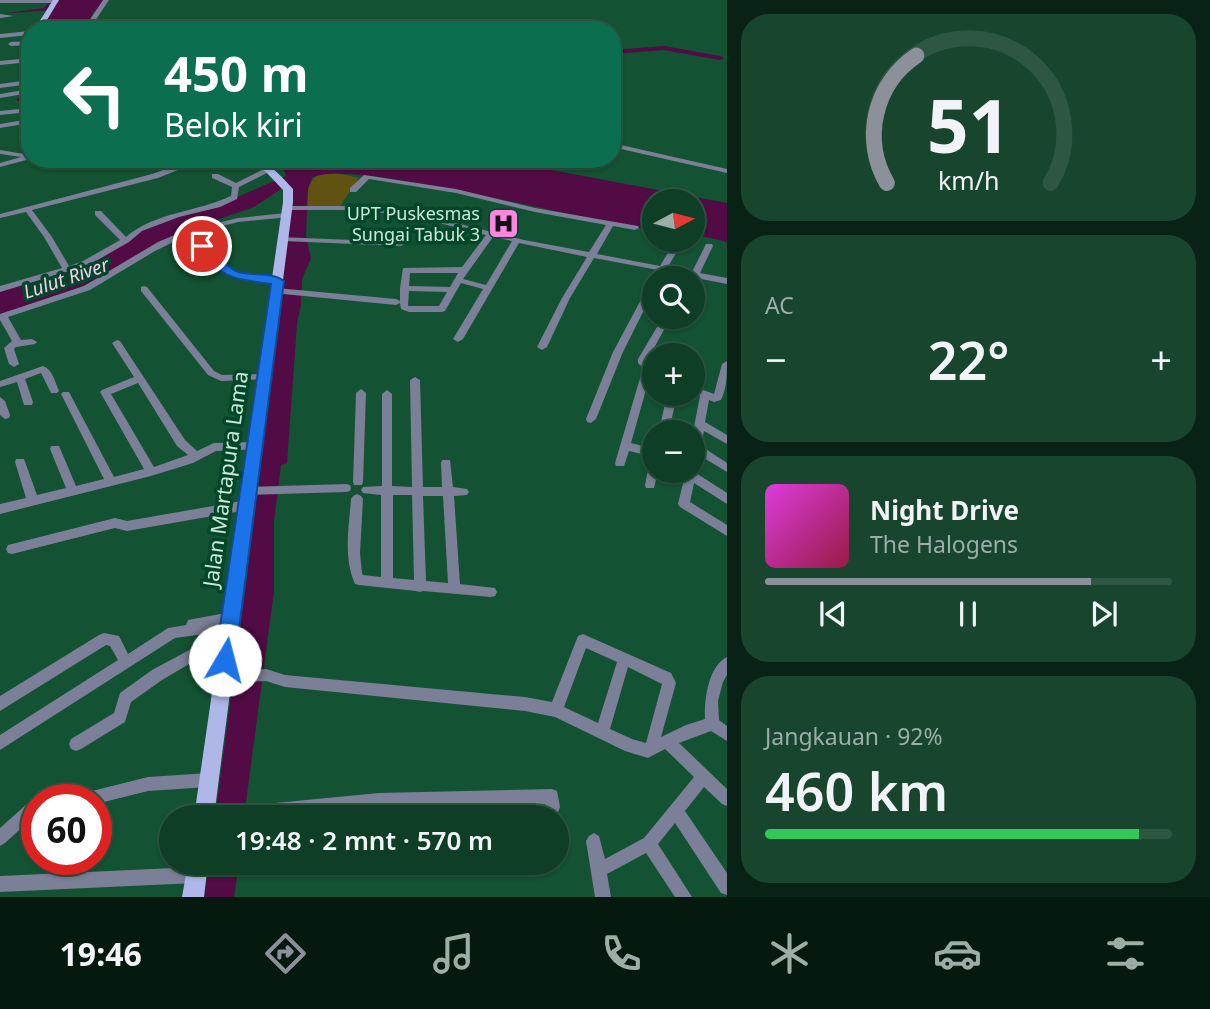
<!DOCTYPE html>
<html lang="id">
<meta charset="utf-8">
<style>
:root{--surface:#0e3e26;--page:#17452e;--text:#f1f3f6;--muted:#9baea7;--line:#2e5743;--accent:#8c9099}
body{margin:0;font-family:"Noto Sans",sans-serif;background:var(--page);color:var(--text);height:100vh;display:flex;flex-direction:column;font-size:26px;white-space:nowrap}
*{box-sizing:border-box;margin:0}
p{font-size:23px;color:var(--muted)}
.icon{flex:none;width:38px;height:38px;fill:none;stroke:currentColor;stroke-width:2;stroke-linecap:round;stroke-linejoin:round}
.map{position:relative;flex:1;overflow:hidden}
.side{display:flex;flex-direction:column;gap:14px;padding:14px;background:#082215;width:483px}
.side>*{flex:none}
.top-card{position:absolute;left:21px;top:21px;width:600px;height:147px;border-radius:28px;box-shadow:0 2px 5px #0004,0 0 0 2px var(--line);background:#0b6e4f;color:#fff;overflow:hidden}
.needle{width:46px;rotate:83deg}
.tools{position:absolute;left:642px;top:189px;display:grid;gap:14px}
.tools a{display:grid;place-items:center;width:63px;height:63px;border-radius:50%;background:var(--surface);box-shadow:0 2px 5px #0004,0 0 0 2px var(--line);font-size:35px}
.speed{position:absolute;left:21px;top:784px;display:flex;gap:14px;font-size:35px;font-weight:700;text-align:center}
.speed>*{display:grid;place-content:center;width:91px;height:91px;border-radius:50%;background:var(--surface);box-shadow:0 2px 5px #0004,0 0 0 2px var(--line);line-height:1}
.speed .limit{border:10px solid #d22;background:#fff;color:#111}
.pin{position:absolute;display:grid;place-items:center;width:60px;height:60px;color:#fff;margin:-30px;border:4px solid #fff;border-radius:50%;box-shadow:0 2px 7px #0007}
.me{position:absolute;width:77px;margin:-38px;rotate:8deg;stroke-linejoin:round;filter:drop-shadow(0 0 5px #0008)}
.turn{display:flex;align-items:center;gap:24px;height:147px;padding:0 28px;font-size:32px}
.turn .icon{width:91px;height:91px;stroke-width:2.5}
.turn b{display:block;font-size:49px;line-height:60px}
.big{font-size:52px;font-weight:600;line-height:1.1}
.side .widget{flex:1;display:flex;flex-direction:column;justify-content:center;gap:10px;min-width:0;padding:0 24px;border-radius:28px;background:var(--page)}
.side .dial{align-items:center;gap:0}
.dial svg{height:182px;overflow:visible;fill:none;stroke:var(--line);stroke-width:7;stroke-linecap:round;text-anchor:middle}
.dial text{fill:var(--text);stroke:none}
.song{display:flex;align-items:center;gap:21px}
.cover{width:84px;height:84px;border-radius:10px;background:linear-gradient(135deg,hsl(300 70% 55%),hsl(340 70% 35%))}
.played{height:7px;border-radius:4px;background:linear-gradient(90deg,var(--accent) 80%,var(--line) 80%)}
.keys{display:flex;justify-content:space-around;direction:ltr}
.heat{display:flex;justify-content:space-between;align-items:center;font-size:38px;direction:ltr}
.charge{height:10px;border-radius:5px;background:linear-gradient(90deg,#34c759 92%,var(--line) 0)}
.trip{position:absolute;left:159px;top:805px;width:410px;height:70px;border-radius:35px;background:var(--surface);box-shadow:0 2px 5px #0004,0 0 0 2px var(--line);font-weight:600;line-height:70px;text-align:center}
.dock{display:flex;height:112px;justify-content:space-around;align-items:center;background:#06190f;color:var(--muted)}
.dock .icon{width:49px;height:49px}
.dock .selected{color:var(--accent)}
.dock b{font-size:32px;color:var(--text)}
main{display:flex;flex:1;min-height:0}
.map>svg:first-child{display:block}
.green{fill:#605312}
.water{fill:#520b45}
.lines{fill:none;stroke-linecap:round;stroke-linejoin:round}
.river{fill:#520b45;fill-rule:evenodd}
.minor{fill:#7b7f97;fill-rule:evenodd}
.major{fill:#afb7e8;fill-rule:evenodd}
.route{fill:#1a73e8;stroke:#114b97;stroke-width:2}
.labels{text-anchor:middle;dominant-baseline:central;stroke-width:7;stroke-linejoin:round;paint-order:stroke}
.far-poi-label{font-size:18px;fill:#cce9d6;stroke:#024729;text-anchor:end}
.far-water-label{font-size:19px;font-style:italic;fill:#fccaed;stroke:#024729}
.street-label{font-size:21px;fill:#cce9d6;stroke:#024729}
</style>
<main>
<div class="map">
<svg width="727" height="897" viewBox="0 0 727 897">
<rect width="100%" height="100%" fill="#135233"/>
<path class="green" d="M 321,173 L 337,173 L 359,178 L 340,206 L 306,206 C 306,193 308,180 321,173 Z"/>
<path class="water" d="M 51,0 L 48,7 L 55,6 L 59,0 L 105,0 L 93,13 L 85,30 L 40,30 L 51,10 L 0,14 L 44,8 Z
M 265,159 L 494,159 L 727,203 L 727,242 L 693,234 L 693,201 L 654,201 L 654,230 C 598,225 345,156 312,178 L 308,189 L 306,236 L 311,258 L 302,279 L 301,304 L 297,324 L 287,463 L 281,465 L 274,521 L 274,591 L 244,817 L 215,817 L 251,545 L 292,188 L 291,186 L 281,189 L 254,207 L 179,233 L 110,275 L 57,296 L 0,314 L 0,292 L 71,271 L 110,252 L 135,233 L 159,222 L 212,208 L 286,176 L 282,165 Z
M 209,863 L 239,863 L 234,897 L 204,897 Z"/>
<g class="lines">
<path class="river" d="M 664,46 L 720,56 L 724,58 L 720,60 L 664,50 L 612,54 L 612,50 Z
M 30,94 L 30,99 L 26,100 L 30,110 L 28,121 L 24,118 L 19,102 L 16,99 Z"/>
<path class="minor" d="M 0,0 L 58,0 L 59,1 L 56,3 L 0,3 Z
M 103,0 L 109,0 L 89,30 L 83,30 Z
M 0,14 L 14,16 L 0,18 Z
M 30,31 L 30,35 L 0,38 L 0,34 Z
M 30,41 L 30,45 L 11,46 L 8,44 L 11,42 Z
M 30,58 L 30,62 L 0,65 L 0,61 Z
M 30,80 L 30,84 L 0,88 L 0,84 Z
M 30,89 L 30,93 L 0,98 L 0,94 Z
M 30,108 L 30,112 L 0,115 L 0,111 Z
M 30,119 L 30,123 L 0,128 L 0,124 Z
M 612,143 L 727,169 L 727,173 L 612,147 Z
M 0,150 L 30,155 L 30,159 L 0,167 L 0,163 L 21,157 L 0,154 Z
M 195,159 L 205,159 L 158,178 L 32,210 L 52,237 L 69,266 L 83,261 L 120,240 L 95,215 L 95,211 L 101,211 L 126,237 C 155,212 197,212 231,196 L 232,187 L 212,178 L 212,174 L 218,174 L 236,183 L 266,168 L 273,170 L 239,187 L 237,199 L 220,207 L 179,217 L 142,231 L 129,242 L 89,265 L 0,292 L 0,286 L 62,268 L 44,237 L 26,212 L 0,218 L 0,214 L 152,174 Z
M 524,159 L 547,159 L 577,163 L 581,165 L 577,167 L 527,161 Z
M 364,175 L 456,189 L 535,208 L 638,226 L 639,228 L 635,230 L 613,226 L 597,254 L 660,266 L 669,251 L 672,251 L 676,253 L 668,267 L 692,272 L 706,244 L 712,244 L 713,246 L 700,273 L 727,278 L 727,284 L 665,272 L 660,276 L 656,273 L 658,270 L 594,258 L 570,298 L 547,347 L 542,350 L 537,347 L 562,298 L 587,257 L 519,243 L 463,339 L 458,342 L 453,339 L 483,289 L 461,283 L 445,311 L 442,312 L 409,312 L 401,309 L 400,303 L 396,305 L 273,293 L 273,289 L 276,288 L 396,299 L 400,301 L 400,288 L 403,268 L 462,267 L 486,235 L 408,215 L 342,210 L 284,210 L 284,206 L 342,206 L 408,211 L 524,240 L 589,252 L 606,225 L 535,212 L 456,193 L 369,179 L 356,192 L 350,192 L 350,188 ZM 493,237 L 512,241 L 486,285 L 463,279 ZM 410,273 L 458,273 L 450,287 L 409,286 ZM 409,291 L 447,292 L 439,306 L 408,306 Z
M 286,213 L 289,213 L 289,217 L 238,222 L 192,234 L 231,270 L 259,277 L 278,278 L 281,279 L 281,283 L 259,283 L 225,274 L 186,236 L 155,251 L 90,290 L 8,317 L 21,340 L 32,339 L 37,342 L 35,344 L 16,347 L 14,349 L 19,364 L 14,367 L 9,364 L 4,348 L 12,341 L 0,320 L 0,314 L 84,286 L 158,242 L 184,231 L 238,218 Z
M 280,237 L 401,242 L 405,244 L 401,246 L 283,241 L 279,239 Z
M 651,281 L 654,281 L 654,290 L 623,352 L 596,419 L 591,423 L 587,422 L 586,419 L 613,352 Z
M 144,286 L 147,287 L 214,371 L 222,375 L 264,374 L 269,377 L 267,379 L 221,381 L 208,375 L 141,291 L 141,287 Z
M 663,317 L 671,317 L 648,359 L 648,362 L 654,366 L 654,372 L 651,372 L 631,443 L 654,449 L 654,457 L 629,451 L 624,466 L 616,466 L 615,463 L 643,368 L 638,363 L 638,359 Z
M 117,340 L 120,341 L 185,440 L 197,451 L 214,443 L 255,442 L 259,443 L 260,446 L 259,449 L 216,451 L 193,463 L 151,476 L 0,514 L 0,504 L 26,498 L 15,462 L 16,459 L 24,459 L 37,495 L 66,488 L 50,449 L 51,446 L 59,446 L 76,486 L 104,479 L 61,394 L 63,392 L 69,392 L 114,477 L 144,469 L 100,392 L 102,390 L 134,377 L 112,343 ZM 138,383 L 177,446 L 188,455 L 154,467 L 111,394 Z
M 727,361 C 727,375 727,387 721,400 L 714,402 L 709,400 L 705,422 L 727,435 L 727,444 L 704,431 L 701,446 L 727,463 L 727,472 L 699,455 L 697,463 L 693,464 L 693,432 L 700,396 L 693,393 L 693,386 L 714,394 L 722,364 Z
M 43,366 C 53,370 55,382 59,391 L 57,393 L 51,393 L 41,373 L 25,379 L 33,402 L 32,405 L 24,405 L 17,382 L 0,387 L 0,381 Z
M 415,377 L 420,380 L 423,487 L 442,487 L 441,463 L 442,460 L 450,460 L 453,487 L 467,489 L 469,492 L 467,495 L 454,496 L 460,584 L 495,588 L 497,592 L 495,596 L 491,597 L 423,591 L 420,592 L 416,591 L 359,585 L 355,584 C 343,557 349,527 351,499 L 353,496 L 357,494 L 361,496 L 363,499 L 360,553 L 362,573 L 363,575 L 381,577 L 381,495 L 363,493 L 361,490 L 363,487 L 382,486 L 382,394 L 387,390 L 392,394 L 392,486 L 412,487 L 410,380 ZM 393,495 L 412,495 L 414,580 L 393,578 ZM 423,496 L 443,496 L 448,583 L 426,581 Z
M 361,389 L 366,393 L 363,482 L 362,485 L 354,485 L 353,482 L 356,393 Z
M 667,394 L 677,394 L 669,432 L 659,432 Z
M 0,397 L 5,401 L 10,415 L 9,418 L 5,419 L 0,415 Z
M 654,461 L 654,471 L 658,471 L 654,488 L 646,488 L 645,485 L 649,465 L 650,462 Z
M 693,467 L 696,471 L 696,473 L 727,493 L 727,504 L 694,483 L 690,502 L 727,525 L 727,536 L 680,507 L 678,504 L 686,471 L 693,471 Z
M 346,484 L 350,485 L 351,488 L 350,491 L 346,492 L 248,495 L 244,494 L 242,491 L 244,488 L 248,487 Z
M 247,500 L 251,502 L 253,505 L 251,508 L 247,510 L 127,531 L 115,528 L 12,554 L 8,553 L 6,549 L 8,545 L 12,544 L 115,518 L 127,521 Z
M 231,612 L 235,614 L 237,618 L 235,622 L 236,626 L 234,630 L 175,638 L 0,750 L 0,735 L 118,660 L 110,646 L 106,645 L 0,711 L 0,696 L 99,635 L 104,633 L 119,636 L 128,654 L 168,628 L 186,625 L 188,620 Z
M 583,634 L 671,673 L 676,683 L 661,737 L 686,725 L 705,719 C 704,701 708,666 727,657 L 727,675 L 723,682 L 718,701 L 719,720 L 727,726 L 727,741 L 711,731 L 679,743 L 727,789 L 727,806 L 722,804 L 704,787 L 685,811 L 727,873 L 727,895 L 721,893 L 675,823 L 658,844 L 692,897 L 675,897 L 646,853 L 607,874 L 611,897 L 595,897 L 586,841 L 589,836 L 594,833 L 599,836 L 605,859 L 644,838 L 694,777 L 665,749 L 648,758 L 625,751 L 555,717 L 525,711 L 285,687 L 266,681 L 223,683 L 218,682 L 216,677 L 218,672 L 223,671 L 266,669 L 285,675 L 525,697 L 552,702 L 578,636 ZM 586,648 L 617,662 L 598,723 L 564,707 ZM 628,667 L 662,684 L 646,743 L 632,739 L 610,729 Z
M 228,637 L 233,639 L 234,643 L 233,647 L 201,657 L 162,680 L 131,702 L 125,722 L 81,749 L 76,751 L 71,749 L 69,744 L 71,739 L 114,713 L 120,693 L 152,670 L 193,648 Z
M 209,773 L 214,775 L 216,780 L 214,785 L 209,787 L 148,791 L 96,804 L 96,800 L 77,800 L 79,795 L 84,793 L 148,777 Z
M 52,788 L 67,795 L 69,800 L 37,800 L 37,814 L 5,843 L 0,846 L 0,828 L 37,795 Z
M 552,789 L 557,791 L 560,807 L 558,812 L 553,814 L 548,812 L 545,804 L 379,807 L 276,817 L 199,817 L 198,813 L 200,808 L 205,806 L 253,805 L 379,793 Z
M 196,867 L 202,869 L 204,875 L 202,881 L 196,883 L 0,892 L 0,876 Z"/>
<path class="major" d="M 53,0 L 59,0 L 41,30 L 34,30 Z
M 248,159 C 267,159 280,175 293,189 L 293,202 L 214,817 L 194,817 L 283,202 L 283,190 L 266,172 Z
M 188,863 L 208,863 L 204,897 L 182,897 Z"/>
</g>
<path class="route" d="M 202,243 C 215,248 222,264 236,271 C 250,277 272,271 284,281 L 235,660 L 232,667 L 225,670 L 218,667 L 215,660 L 271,284 C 234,279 219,278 196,246 Z"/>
<defs>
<symbol id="hospital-square" viewBox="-11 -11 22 22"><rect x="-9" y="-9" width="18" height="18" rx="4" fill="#fe86e0" stroke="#024729"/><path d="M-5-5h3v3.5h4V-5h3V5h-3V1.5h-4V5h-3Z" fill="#111"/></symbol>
</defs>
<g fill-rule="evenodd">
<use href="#hospital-square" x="486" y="206" width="35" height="35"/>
</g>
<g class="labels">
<g class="far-poi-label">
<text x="480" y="213">UPT Puskesmas<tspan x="480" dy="21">Sungai Tabuk 3</tspan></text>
</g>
<g class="far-water-label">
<text transform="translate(66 278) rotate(-19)">Lulut River</text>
</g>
<g class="street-label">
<text transform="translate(225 479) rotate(-82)">Jalan Martapura Lama</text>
</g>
</g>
</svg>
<div class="tools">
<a><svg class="needle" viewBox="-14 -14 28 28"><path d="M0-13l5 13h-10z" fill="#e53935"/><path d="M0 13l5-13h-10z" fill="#9baea7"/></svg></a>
<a><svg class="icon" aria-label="search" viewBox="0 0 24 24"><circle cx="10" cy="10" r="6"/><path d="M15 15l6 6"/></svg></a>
<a>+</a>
<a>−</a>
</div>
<div class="speed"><div class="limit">60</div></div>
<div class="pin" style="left:202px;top:246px;background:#d93025"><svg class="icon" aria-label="arrive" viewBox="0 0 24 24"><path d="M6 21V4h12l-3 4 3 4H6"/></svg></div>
<svg class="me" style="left:225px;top:660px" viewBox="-20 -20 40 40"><circle r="19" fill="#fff"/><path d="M0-13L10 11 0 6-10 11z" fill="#1a73e8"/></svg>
<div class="trip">19:48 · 2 mnt · 570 m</div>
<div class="top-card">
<div class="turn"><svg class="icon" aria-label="left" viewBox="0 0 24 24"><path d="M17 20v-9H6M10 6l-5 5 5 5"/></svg><div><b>450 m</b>Belok kiri</div></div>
</div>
</div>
<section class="side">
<div class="widget dial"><svg viewBox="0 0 100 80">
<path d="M14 69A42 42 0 1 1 86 69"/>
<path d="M14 69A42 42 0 0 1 27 13" stroke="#8c9099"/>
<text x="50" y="56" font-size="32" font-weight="700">51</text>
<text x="50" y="72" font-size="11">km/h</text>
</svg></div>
<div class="widget"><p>AC</p>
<div class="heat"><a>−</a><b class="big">22°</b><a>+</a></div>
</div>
<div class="widget">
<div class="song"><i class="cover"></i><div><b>Night Drive</b><p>The Halogens</p></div></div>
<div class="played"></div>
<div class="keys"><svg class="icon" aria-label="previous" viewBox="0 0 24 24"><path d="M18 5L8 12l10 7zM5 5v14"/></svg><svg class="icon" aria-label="pause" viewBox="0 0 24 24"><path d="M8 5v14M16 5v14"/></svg><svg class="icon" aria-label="next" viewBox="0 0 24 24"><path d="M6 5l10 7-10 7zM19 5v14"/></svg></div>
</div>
<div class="widget"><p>Jangkauan · 92%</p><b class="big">460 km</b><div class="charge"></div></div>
</section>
</main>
<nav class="dock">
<b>19:46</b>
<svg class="icon selected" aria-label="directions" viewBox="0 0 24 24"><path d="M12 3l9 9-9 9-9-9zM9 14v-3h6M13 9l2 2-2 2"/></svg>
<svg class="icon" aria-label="music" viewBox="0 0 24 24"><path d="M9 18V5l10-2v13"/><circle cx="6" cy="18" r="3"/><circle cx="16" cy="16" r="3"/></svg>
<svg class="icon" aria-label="phone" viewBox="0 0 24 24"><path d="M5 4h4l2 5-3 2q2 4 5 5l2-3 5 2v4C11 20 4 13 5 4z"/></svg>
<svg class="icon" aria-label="climate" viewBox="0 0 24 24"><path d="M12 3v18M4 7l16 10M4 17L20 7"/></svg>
<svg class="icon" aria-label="car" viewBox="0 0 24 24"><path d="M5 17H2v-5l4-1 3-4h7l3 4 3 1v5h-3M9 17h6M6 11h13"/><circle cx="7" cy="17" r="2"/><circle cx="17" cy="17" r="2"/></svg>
<svg class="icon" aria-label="filters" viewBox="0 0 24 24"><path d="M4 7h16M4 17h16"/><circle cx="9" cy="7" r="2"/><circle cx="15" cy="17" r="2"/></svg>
</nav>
